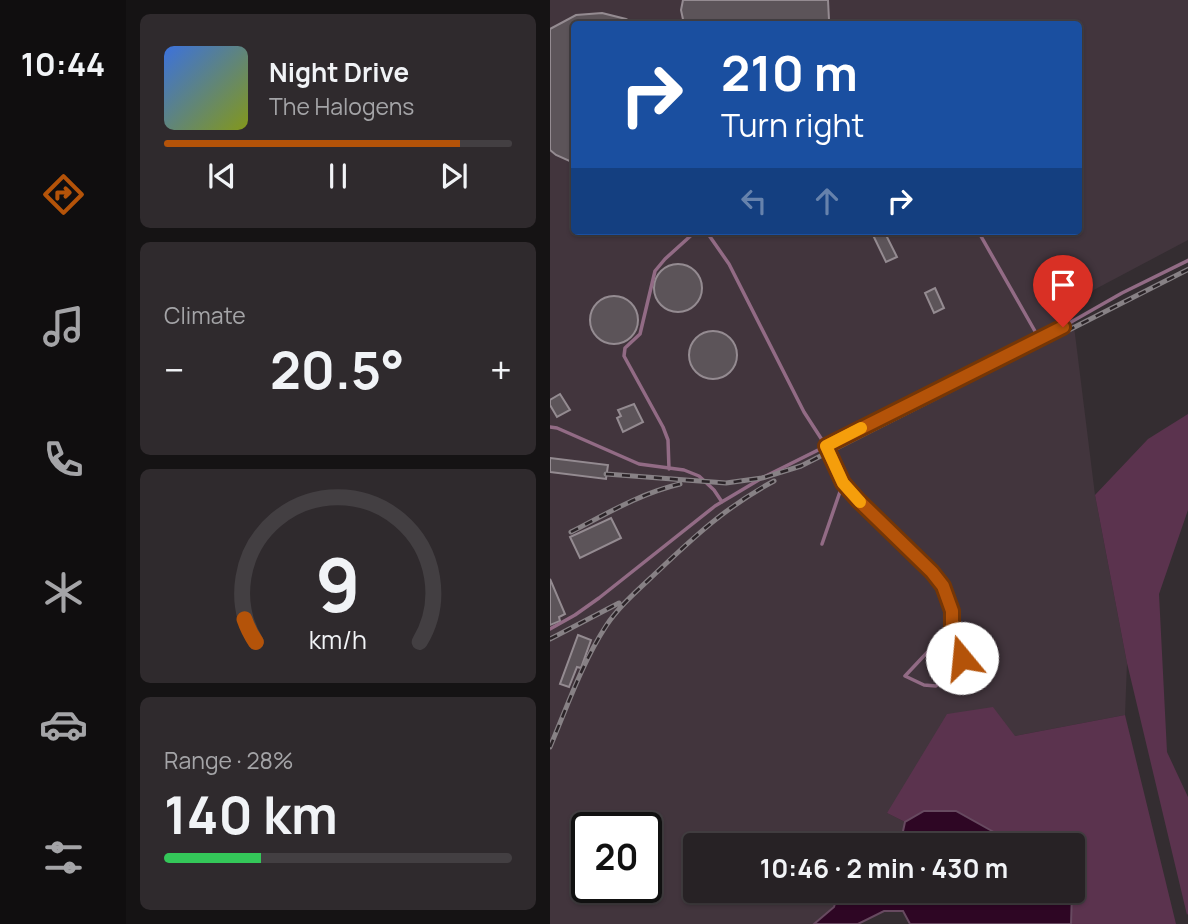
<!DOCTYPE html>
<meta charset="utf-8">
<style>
:root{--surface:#272225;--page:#2f2a2d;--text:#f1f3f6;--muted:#a4a4a7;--line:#433f42;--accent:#b45309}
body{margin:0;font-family:Manrope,sans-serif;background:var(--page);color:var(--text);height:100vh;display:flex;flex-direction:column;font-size:26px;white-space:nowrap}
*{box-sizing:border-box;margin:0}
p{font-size:23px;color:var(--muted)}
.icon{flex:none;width:38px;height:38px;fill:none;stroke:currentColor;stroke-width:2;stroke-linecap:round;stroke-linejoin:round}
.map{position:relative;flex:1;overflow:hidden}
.sheet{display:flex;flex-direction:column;gap:14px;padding:14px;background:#151314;width:424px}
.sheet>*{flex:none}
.hud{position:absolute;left:21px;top:21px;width:511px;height:214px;border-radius:7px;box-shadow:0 2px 5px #0004,0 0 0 2px var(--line);background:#1a4fa0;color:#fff;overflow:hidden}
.speed{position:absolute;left:21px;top:812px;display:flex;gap:14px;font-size:35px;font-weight:700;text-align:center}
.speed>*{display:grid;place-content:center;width:91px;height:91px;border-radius:50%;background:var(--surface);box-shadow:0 2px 5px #0004,0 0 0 2px var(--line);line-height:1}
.speed .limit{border:4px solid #111;border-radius:10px;background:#fff;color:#111}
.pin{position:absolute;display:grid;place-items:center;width:60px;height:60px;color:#fff;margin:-72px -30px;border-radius:50% 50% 50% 0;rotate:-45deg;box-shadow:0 0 7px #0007}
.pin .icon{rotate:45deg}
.me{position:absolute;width:77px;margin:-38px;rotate:343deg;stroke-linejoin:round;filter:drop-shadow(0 0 5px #0008)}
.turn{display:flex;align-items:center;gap:24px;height:147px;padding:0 35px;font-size:32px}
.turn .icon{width:91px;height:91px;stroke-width:2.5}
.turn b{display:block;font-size:49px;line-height:60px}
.lanes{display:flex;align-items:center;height:66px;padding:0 35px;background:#0003;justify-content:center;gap:35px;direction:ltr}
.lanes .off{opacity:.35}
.big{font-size:52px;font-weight:700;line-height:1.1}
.sheet .card{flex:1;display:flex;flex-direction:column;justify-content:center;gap:10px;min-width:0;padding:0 24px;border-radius:10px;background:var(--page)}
.sheet .dial{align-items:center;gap:0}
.dial svg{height:182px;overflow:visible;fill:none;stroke:var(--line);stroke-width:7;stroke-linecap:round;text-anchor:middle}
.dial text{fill:var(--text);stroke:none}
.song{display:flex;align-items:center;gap:21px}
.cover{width:84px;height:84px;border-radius:10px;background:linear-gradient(135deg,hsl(220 70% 55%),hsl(70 70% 35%))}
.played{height:7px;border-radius:4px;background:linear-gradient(90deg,var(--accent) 85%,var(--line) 85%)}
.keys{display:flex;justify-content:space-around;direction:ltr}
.heat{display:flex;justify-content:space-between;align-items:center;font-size:38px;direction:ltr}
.charge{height:10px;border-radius:5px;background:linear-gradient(90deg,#34c759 28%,var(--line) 0)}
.trip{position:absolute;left:133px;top:833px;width:402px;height:70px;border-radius:7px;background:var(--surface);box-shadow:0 2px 5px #0004,0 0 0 2px var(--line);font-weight:700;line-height:70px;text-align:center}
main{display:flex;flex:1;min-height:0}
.menu{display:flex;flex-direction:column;width:126px;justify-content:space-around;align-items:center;background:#100e0f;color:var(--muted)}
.menu .icon{width:49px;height:49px}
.menu .current{color:var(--accent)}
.menu b{font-size:32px;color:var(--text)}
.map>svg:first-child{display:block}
.built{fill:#42353d;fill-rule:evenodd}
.green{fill:#5b334e}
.water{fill:#2e0624;stroke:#674a60;stroke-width:2}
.building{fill:#5c5459;stroke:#948b91;stroke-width:2}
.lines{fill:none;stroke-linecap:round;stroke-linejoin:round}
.service{stroke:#926b85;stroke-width:3.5}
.rail-casing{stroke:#878185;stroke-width:5}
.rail{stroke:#2a2327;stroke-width:2.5;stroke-dasharray:8;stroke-linecap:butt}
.route-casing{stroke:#753606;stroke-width:18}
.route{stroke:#b45309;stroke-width:12}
.slow{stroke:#f59e0b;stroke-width:12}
</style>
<main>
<nav class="menu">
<b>10:44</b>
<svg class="icon current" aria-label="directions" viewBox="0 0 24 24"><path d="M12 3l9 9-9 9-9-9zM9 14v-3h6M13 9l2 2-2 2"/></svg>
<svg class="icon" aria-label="music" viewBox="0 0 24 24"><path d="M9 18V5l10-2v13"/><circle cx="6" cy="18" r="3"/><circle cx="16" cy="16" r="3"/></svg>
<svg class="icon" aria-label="phone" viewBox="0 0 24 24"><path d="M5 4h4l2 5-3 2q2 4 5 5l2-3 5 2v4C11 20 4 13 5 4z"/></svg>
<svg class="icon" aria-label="climate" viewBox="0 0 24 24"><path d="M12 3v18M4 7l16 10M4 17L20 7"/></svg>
<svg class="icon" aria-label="car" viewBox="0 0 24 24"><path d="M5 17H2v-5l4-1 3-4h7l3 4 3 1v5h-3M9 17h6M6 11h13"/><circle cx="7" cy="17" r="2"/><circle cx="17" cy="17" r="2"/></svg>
<svg class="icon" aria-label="filters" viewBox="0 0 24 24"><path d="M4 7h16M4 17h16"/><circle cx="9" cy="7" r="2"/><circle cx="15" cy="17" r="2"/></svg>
</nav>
<section class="sheet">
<div class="card">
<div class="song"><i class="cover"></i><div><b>Night Drive</b><p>The Halogens</p></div></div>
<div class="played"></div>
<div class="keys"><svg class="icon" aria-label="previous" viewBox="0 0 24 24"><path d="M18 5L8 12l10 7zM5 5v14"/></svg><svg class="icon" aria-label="pause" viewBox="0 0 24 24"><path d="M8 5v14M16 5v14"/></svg><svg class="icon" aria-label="next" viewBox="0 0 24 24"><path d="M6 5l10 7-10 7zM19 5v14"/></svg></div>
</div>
<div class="card"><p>Climate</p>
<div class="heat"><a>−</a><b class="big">20.5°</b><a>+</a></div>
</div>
<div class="card dial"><svg viewBox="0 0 100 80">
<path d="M14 69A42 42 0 1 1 86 69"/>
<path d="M14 69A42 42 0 0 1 9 59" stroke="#b45309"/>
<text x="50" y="56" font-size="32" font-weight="700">9</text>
<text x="50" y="72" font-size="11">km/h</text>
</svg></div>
<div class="card"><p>Range · 28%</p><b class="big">140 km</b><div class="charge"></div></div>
</section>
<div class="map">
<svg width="639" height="924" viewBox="0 0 639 924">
<rect width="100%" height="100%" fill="#342d31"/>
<path class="built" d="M 0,0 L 638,0 L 638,240 L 521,302 L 545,495 L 577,663 L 575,715 L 465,736 L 337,813 L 355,822 L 350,845 L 145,845 L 145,891 L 289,891 L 284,907 L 264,924 L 0,924 ZM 24,24 L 528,24 L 528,231 L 24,231 ZM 37,828 L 96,828 L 96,887 L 37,887 Z"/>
<path class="green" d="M 638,414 L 638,510 L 609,594 L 617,752 L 638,797 L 639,912 L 637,915 L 577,663 L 545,495 L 598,439 Z
M 443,707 L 465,736 L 575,715 L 626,924 L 521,924 L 522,891 L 523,891 L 523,845 L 467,845 L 406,811 L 374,811 L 355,822 L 337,813 L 397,714 Z"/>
<path class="water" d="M 374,811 L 406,811 L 467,845 L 350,845 L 355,822 Z
M 289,891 L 522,891 L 521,924 L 360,924 L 353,911 L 334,911 L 308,924 L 264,924 L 284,907 Z"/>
<path class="building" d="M 133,0 L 278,0 L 279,20 L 277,24 L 134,24 L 131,10 Z
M 52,13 L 76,19 L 85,24 L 24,24 L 24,163 L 6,155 L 0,150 L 0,29 L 26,15 Z
M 325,231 L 334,231 L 347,257 L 336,262 L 322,233 Z
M104 288a24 24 0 1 1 48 0a24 24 0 1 1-48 0Z
M 385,288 L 394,308 L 384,313 L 375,293 Z
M40 320a24 24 0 1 1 48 0a24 24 0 1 1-48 0Z
M139 355a24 24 0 1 1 48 0a24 24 0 1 1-48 0Z
M 10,394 L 20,410 L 7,417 L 0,405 L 0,400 Z
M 84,404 L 93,422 L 73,432 L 67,418 L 71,416 L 68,410 Z
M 0,458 L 58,465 L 56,479 L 0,472 Z
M 61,518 L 71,538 L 30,558 L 20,537 Z
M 0,579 L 15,614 L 9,617 L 10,621 L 0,625 Z
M 28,635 L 41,640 L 31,668 L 27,667 L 19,687 L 10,684 Z"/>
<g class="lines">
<path class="service" d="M 156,231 L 179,264 L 254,412 L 276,446 L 293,483 L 272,544
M 428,231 L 490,340
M 0,427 L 7,428 L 89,464 L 134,470 L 149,476 L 164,490 L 172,502
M 119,469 L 118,440 L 113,427 L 74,356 L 75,348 L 90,334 L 105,271 L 115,259 L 146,231
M 293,483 L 308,501 L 382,572 L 393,586 L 402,611 L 402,626 L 355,676 L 374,685 L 386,686 L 404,671 L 412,658 L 408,639 L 402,626
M 0,629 L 25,615 L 49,598 L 165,506 L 212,478 L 493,338 L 572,293 L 639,260"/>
<defs>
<path id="rail" d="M 56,474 L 176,483 L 212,478 L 251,466 L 639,269
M 21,532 C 56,514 91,493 130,484
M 0,639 L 69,603
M 0,747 C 17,707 32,663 56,626 C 69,606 89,589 107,572 C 145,536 177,506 224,481"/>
</defs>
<use href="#rail" class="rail-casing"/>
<use href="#rail" class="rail"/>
</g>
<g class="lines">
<defs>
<path id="route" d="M 412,658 L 408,639 L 402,626 L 402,611 L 393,586 L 382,572 L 308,500 L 293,483 L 276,446 L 513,327"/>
</defs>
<use href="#route" class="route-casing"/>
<use href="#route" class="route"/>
<path class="slow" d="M 310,502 L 293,483 L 276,446 L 311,428"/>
</g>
</svg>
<div class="speed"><div class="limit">20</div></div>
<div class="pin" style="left:513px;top:327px;background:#d93025"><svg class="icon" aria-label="arrive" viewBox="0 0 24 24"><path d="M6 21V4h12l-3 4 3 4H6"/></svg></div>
<svg class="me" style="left:412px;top:658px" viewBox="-20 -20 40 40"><circle r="19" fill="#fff"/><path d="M0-13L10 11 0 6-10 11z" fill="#b45309"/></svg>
<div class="trip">10:46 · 2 min · 430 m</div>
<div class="hud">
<div class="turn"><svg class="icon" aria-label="right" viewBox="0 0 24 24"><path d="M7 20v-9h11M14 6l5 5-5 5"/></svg><div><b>210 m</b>Turn right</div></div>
<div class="lanes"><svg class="icon off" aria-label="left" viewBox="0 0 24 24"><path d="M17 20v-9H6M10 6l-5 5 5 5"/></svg><svg class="icon off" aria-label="ahead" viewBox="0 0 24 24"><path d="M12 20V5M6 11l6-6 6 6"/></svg><svg class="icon" aria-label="right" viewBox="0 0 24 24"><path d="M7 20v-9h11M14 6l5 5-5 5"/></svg></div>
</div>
</div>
</main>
